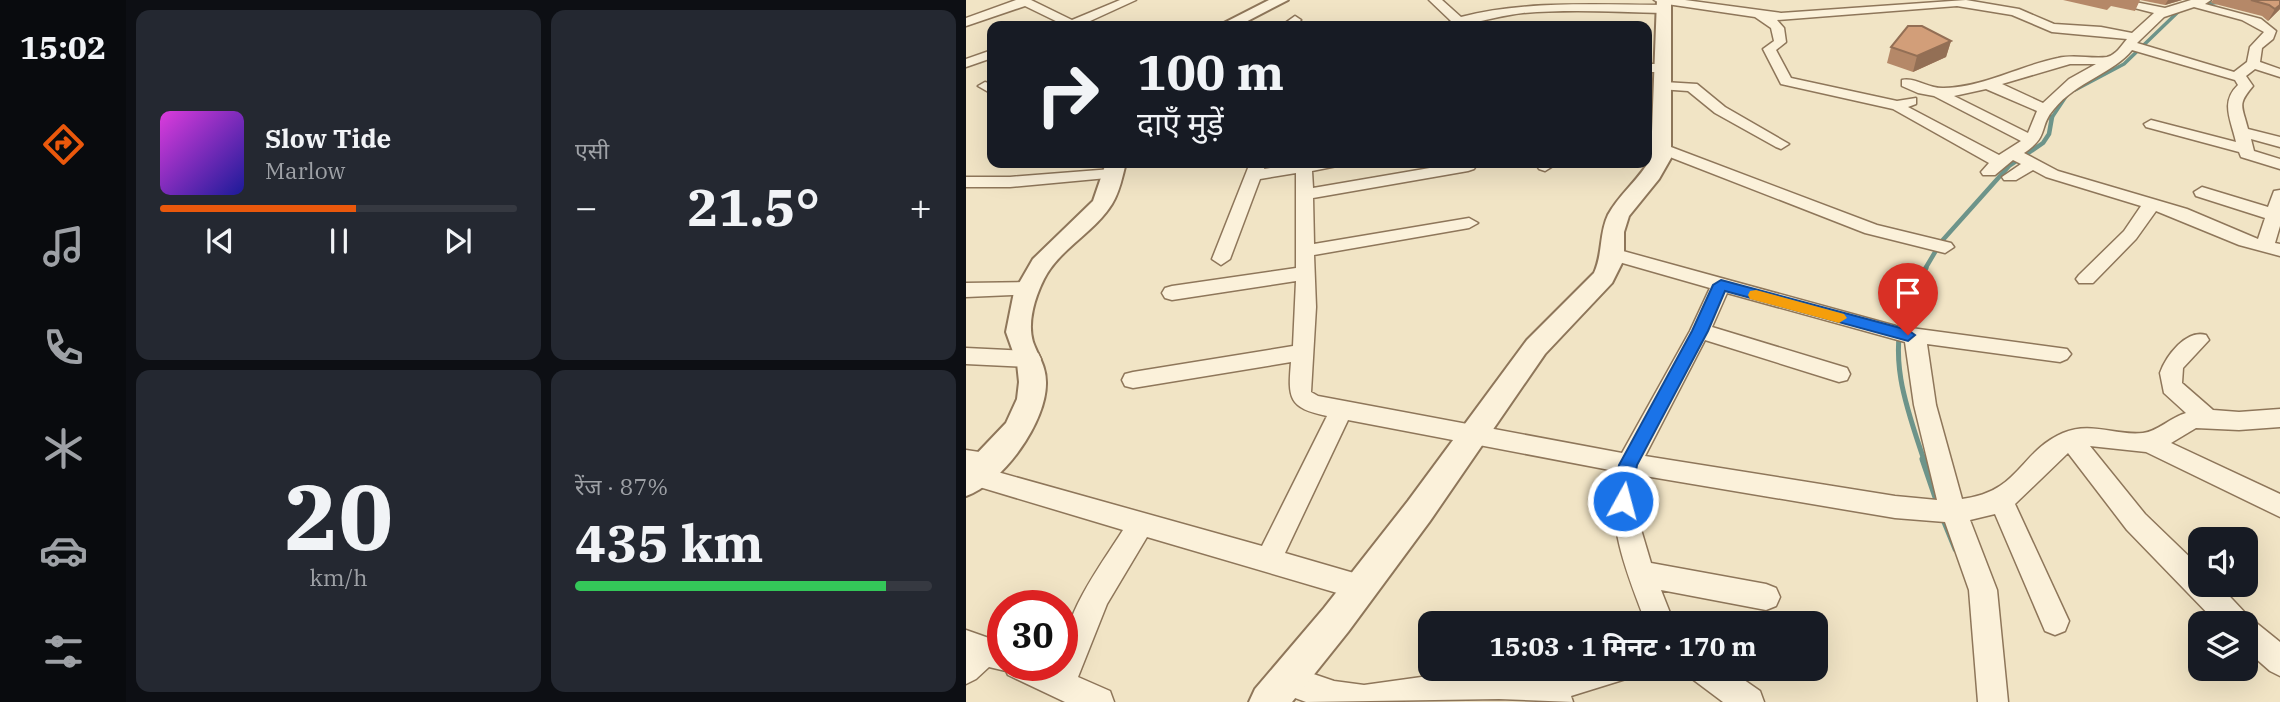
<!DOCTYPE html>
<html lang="hi">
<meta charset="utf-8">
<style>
:root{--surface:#171b24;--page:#242831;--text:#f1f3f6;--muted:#9ea1a6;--line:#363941;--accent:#ea580c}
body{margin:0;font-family:"IBM Plex Serif","Noto Sans Devanagari",serif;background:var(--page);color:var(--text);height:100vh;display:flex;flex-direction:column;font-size:26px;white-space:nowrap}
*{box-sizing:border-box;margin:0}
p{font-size:23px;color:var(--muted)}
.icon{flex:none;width:38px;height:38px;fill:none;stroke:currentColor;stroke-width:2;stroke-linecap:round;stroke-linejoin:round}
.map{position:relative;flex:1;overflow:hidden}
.panel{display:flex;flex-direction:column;gap:10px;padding:10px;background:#0d0f14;width:840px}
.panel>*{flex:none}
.banner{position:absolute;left:21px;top:21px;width:665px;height:147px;border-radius:14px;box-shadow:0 7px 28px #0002;background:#171b24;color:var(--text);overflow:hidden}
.buttons{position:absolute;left:1222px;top:527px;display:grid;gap:14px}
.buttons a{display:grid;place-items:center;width:70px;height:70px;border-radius:14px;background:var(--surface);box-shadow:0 7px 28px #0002;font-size:35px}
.speed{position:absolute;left:21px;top:590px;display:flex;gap:14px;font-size:35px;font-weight:700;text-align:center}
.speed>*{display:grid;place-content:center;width:91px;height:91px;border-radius:50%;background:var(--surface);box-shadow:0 7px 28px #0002;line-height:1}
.speed .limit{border:10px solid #d22;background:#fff;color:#111}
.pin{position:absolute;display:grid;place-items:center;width:60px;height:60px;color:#fff;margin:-72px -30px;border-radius:50% 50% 50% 0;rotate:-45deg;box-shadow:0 0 7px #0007}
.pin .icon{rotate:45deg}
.me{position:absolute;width:77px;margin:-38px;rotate:7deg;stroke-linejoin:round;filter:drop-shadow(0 0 5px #0008)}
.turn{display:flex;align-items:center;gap:24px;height:147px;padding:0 35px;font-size:32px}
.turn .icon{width:91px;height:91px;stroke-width:2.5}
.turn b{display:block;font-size:49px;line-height:60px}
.big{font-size:52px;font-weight:700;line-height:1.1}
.panel .tile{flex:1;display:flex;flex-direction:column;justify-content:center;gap:10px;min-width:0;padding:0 24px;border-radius:14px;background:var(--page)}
.panel .dial{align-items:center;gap:0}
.dial b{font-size:91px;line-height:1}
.song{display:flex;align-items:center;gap:21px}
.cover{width:84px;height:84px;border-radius:10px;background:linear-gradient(135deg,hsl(300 70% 55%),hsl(240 70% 35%))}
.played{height:7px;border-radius:4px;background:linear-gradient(90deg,var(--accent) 55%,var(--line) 55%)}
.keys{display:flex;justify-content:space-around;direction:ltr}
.heat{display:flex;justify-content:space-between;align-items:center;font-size:38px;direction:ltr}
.charge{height:10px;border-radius:5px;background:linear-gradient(90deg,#34c759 87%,var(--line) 0)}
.panel .tiles{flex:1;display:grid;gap:10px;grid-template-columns:repeat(2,1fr)}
.trip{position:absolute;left:452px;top:611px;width:410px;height:70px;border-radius:14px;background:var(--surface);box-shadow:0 7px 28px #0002;font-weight:700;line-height:70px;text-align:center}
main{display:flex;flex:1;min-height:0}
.dock{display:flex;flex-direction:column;width:126px;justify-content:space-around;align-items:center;background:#090b0e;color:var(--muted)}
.dock .icon{width:49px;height:49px}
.dock .current{color:var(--accent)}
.dock b{font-size:32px;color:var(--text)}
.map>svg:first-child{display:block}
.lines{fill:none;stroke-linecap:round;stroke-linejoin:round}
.stream-far3{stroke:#6d948a;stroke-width:3.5}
.stream-far2{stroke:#6d948a;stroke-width:4.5}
.stream-far1{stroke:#6d948a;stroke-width:5}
.stream{stroke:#6d948a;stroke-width:7}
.minor-casing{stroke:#8e765a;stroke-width:3}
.tertiary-casing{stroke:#8e765a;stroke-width:4}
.minor{fill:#fbf1da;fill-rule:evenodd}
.tertiary{fill:#fbf1da;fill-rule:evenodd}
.wall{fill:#b58868}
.shaded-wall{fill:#936f55}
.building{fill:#d29e79;stroke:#936f55;stroke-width:2}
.route{fill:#1a73e8;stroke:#114b97;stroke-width:2}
.slow{fill:#f59e0b}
</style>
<main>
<nav class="dock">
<b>15:02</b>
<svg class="icon current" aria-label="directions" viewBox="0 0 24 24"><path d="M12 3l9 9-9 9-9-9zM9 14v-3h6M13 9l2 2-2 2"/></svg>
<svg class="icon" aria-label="music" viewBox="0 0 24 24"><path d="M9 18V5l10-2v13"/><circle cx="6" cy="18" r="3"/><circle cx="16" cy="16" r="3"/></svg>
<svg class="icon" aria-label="phone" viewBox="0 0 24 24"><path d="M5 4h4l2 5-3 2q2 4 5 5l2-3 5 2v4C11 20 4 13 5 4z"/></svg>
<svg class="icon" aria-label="climate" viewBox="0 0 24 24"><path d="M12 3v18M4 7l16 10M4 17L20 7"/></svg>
<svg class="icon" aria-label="car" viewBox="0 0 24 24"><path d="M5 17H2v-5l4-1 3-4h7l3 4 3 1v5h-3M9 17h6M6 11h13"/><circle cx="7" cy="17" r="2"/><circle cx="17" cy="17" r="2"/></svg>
<svg class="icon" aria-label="filters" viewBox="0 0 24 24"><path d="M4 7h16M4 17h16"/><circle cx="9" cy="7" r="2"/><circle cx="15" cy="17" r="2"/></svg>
</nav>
<section class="panel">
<div class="tiles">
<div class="tile">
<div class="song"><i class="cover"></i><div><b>Slow Tide</b><p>Marlow</p></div></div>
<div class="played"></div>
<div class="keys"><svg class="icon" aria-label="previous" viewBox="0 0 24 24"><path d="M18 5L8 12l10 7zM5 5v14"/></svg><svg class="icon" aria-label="pause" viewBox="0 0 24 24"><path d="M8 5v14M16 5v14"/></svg><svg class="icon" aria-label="next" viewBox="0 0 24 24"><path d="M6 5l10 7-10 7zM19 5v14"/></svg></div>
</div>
<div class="tile"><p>एसी</p>
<div class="heat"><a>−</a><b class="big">21.5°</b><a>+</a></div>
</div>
<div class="tile dial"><b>20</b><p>km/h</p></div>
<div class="tile"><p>रेंज · 87%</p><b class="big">435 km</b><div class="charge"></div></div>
</div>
</section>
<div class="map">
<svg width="1314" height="702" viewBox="0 0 1314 702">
<rect width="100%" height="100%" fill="#f1e4c5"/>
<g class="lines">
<path class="stream-far3" d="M 1236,5 L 1264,0
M 1109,90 L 1158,64 L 1213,11
M 1085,119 L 1101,95"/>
<path class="stream-far2" d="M 959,269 L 975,242 L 1043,166 L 1077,143 L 1083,134 L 1086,117"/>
<path class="stream-far1" d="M 958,460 C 941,409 922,360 939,306 C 943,293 953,280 960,268"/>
<path class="stream" d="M 957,459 L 972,503
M 979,522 L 990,549"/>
<defs>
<path id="minor" d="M 50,0 L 65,0 L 106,20 L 154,0 L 170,0 L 122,22 L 135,23 L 137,26 L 100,26 L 59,6 L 0,26 L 0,18 Z
M 463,0 L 476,0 L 495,17 C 559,0 633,5 699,5 L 705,9 L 699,13 C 652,12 604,9 557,13 C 529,16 503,26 476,26 L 485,21 Z
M 688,0 L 719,0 L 815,13 L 1000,0 L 1053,9 L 1088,24 L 1135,27 L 1166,33 L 1188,13 L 1137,0 L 1159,0 L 1199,8 L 1225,0 L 1245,0 L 1239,4 L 1295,19 L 1310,31 L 1307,39 L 1296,48 L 1294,62 L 1314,69 L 1314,77 L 1289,69 L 1280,76 L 1287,86 C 1271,105 1276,105 1282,129 L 1314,137 L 1314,147 L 1285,139 L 1288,151 L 1314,159 L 1314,169 L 1275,157 L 1273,152 L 1180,127 L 1178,124 L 1185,120 L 1270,142 C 1265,120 1254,102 1272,85 L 1269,80 L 1166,50 C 1149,72 1110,82 1088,109 C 1072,127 1084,136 1058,153 L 1092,171 L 1221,209 L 1292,239 L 1299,218 L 1230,196 L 1228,192 L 1236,187 L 1302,207 L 1308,191 L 1314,190 L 1314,226 L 1309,243 L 1314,244 L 1314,256 L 1273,245 L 1190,211 L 1170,239 L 1127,283 L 1113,283 L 1110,279 L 1113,275 L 1158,231 L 1175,206 L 1080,177 L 1067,170 L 1050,180 L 1038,180 L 1036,177 L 1055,164 L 1047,160 L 1029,175 L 1017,175 L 1015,172 L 1023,163 L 927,109 L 815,84 L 797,49 L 808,41 L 805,28 L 789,17 L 694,3 ZM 991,6 L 1046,15 L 1086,32 L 1161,39 C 1155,46 1150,55 1141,57 C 1125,59 1108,54 1092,58 C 1053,66 1018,87 978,88 C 963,89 949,77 936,80 L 936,86 L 952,93 L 968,96 L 1055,141 L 1033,155 L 942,107 L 950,104 L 950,98 L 931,101 L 825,78 L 810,50 L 820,42 L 818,28 L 811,20 ZM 1228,7 L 1276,20 L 1298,32 L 1284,47 L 1281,62 L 1268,72 L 1171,43 L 1198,17 ZM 1104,64 L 1130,64 L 1103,79 L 1077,103 L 1036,84 ZM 1020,89 L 1071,111 L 1062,133 L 988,96 Z
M 329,16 L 335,20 L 328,26 L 315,26 Z
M 26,50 L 26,58 L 0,67 L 0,59 Z
M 681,64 L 698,64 L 705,68 L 698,72 L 681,72 Z
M 19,82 L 26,84 L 26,94 L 12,86 Z
M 698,82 L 731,84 L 759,107 L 823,144 L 815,149 L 810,147 L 749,113 L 722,91 L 693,89 L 693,83 Z
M 697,144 L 911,225 L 985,243 L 988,247 L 979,253 L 899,233 L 691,152 L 689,149 Z
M 284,163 L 300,163 L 298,169 L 336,163 L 373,163 L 371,166 L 346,171 L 347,188 L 493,163 L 508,163 L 510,166 L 508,169 L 502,171 L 347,198 L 348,244 L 503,218 L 512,223 L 503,228 L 348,255 L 350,307 L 345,392 L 352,396 L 656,453 L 724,331 L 744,288 L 639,258 L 637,254 L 639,250 L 646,248 L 930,326 L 1101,349 L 1105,354 L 1101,359 L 1094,362 L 961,344 L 970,405 L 996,499 C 1054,492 1053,452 1097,433 C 1125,421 1149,436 1177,433 C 1191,432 1205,417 1220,413 L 1198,393 L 1194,373 C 1200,356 1220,329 1240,335 L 1243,340 L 1217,368 L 1216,383 L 1247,410 L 1273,412 L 1314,409 L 1314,427 L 1273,430 L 1230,428 L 1205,443 L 1314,494 L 1314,517 L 1180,452 L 1124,446 L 1179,514 L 1234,567 L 1234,584 L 1252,584 L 1283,617 L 1314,642 L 1314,676 L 1304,671 L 1279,649 L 1279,623 L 1251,623 L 1161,530 L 1102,453 L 1049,504 L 1103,621 L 1099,631 L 1089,635 L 1079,631 L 1029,514 L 1004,520 L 1031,590 L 1042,702 L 1012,702 L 1003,590 L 979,522 L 929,518 L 673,475 L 674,526 L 685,563 L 800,584 L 810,588 L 814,597 L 810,606 L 800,610 L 695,590 L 708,623 L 680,623 C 661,574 641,525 649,471 L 382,420 L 319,553 L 405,578 L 409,587 L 405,596 L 395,600 L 181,537 L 141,604 L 112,677 L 144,691 L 148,702 L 99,702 L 42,675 L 40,671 L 23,667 L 10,679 L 0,684 L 0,630 L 37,643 L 37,665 L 96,665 C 96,615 131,571 157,530 L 0,483 L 0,450 L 33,455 L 37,462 L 33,469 L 28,471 L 296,546 L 361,416 C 322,408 322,398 325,362 L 167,388 L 159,386 L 156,380 L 159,374 L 167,372 L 327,346 L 330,281 L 206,300 L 199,298 L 196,293 L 199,288 L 206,286 L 330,268 L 330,173 L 294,179 L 264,259 L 255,265 L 246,259 ZM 761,293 L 939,342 L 948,405 L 971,500 L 929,496 L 679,456 L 739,340 L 873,382 L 881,380 L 884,374 L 881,368 L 746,327 Z
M 569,163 L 585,163 L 587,166 L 579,171 L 573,169 Z
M 146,169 L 152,171 L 154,174 L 152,177 L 44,187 L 0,187 L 0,177 L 44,177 Z
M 61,282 L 68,284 L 71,289 L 68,294 L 0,297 L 0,283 Z
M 0,348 L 64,351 L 72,353 L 75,359 L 72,365 L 64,367 L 0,364 Z
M 321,665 L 368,681 L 398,685 L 513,669 L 554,672 L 570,676 L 598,668 L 668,668 L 663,678 L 605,696 L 607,702 L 533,699 L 340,702 L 310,691 L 306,680 L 310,669 Z
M 720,668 L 761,668 L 794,691 L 798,702 L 757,702 L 725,678 Z"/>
<path id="tertiary" d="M 303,0 L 322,0 L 272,26 L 252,26 Z
M 691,0 L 705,0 L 705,158 L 693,179 L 663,216 L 658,232 L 658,259 L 646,283 L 579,354 L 464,521 L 382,632 L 326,702 L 283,702 L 289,689 L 358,608 L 442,501 L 561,340 L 628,273 C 637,254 633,234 642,215 C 653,194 674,179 685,158 Z
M 140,163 L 160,163 C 156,177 154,191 146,204 C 128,233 93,249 78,279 C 69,297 61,322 67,342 C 72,356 80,366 80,382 C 81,422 37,483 0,496 L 0,465 L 40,423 L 51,399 L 53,382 L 51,363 L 40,332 L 48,292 L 67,259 L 127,201 Z"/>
</defs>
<use href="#minor" class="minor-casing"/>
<use href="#tertiary" class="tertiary-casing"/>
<use href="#minor" class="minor"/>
<use href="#tertiary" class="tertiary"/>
</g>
<path class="wall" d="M 1097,0 L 1216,0 L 1199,5 L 1174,0 L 1169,11 L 1145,6 L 1141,10 Z
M 1247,0 L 1314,0 L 1314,9 L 1302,21 L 1296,16 L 1245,3 Z
M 985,41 L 980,57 L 947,72 L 921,63 L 925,47 Z"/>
<path class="shaded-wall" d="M 1202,0 L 1216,0 L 1199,5 Z
M 1314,5 L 1314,9 L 1302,21 L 1309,9 Z
M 985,41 L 980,57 L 947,72 L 951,56 Z"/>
<path class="building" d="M 1285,0 L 1314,0 L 1314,5 L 1309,9 L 1303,5 Z
M 942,26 L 956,26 L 985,41 L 951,56 L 925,47 Z"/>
<path class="route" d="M 755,280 L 942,330 L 949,335 L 942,341 L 759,291 L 742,331 L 671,465 L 664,507 L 657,509 L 651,507 L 648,501 L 653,465 L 726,331 L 747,285 Z"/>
<path class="slow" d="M 790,290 L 878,314 L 881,318 L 873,323 L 784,299 L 782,295 L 784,291 Z"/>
</svg>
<div class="buttons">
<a><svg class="icon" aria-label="sound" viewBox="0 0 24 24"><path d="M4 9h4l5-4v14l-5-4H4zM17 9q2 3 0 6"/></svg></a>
<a><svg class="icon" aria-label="layers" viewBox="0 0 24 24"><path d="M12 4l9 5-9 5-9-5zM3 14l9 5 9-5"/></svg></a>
</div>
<div class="speed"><div class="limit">30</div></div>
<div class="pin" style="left:942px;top:335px;background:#d93025"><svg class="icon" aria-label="arrive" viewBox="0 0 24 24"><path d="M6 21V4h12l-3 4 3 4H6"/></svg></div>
<svg class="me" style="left:657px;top:501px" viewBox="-20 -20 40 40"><circle r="17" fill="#1a73e8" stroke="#fff" stroke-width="3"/><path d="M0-11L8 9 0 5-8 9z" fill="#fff"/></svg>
<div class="trip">15:03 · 1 मिनट · 170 m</div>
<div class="banner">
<div class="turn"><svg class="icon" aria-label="right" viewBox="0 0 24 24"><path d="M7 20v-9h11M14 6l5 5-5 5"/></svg><div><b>100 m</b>दाएँ मुड़ें</div></div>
</div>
</div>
</main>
